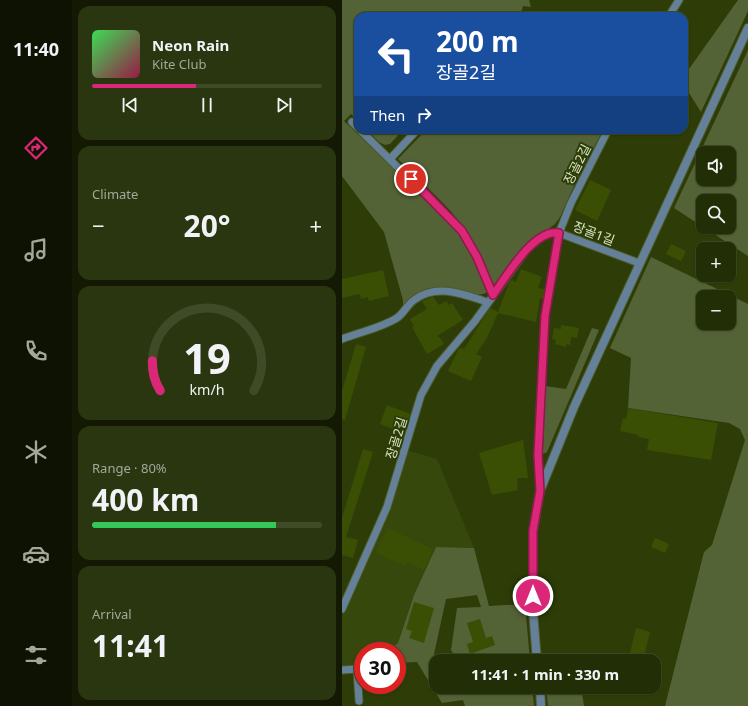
<!DOCTYPE html>
<meta charset="utf-8">
<style>
:root{--surface:#222e05;--page:#2a360f;--text:#f1f3f6;--muted:#a2a89a;--line:#3f4a27;--accent:#db2777}
body{margin:0;font-family:"Noto Sans","Noto Sans KR",sans-serif;background:var(--page);color:var(--text);height:100vh;display:flex;flex-direction:column;font-size:15px;white-space:nowrap}
*{box-sizing:border-box;margin:0}
p{font-size:13px;color:var(--muted)}
.icon{flex:none;width:22px;height:22px;fill:none;stroke:currentColor;stroke-width:2;stroke-linecap:round;stroke-linejoin:round}
.map{position:relative;flex:1;overflow:hidden}
.sheet{display:flex;flex-direction:column;gap:6px;padding:6px;background:#131903;width:270px}
.sheet>*{flex:none}
.banner{position:absolute;left:12px;top:12px;width:334px;height:122px;border-radius:12px;box-shadow:0 1px 3px #0004,0 0 0 1px var(--line);background:#1a4fa0;color:#fff;overflow:hidden}
.controls{position:absolute;left:354px;top:146px;display:grid;gap:8px}
.controls a{display:grid;place-items:center;width:40px;height:40px;border-radius:8px;background:var(--surface);box-shadow:0 1px 3px #0004,0 0 0 1px var(--line);font-size:20px}
.speed{position:absolute;left:12px;top:642px;display:flex;gap:8px;font-size:20px;font-weight:700;text-align:center}
.speed>*{display:grid;place-content:center;width:52px;height:52px;border-radius:50%;background:var(--surface);box-shadow:0 1px 3px #0004,0 0 0 1px var(--line);line-height:1}
.speed .limit{border:6px solid #d22;background:#fff;color:#111}
.pin{position:absolute;display:grid;place-items:center;width:34px;height:34px;color:#fff;margin:-17px;border:2px solid #fff;border-radius:50%;box-shadow:0 1px 4px #0007}
.me{position:absolute;width:44px;margin:-22px;rotate:0deg;stroke-linejoin:round;filter:drop-shadow(0 0 3px #0008)}
.turn{display:flex;align-items:center;gap:14px;height:84px;padding:0 16px;font-size:18px}
.turn .icon{width:52px;height:52px;stroke-width:2.5}
.turn b{display:block;font-size:28px;line-height:34px}
.then{display:flex;align-items:center;height:38px;padding:0 16px;background:#0003;gap:8px;font-size:15px}
.big{font-size:30px;font-weight:700;line-height:1.1}
.sheet .card{flex:1;display:flex;flex-direction:column;justify-content:center;gap:6px;min-width:0;padding:0 14px;border-radius:12px;background:var(--page)}
.sheet .dial{align-items:center;gap:0}
.dial svg{height:104px;overflow:visible;fill:none;stroke:var(--line);stroke-width:7;stroke-linecap:round;text-anchor:middle}
.dial text{fill:var(--text);stroke:none}
.song{display:flex;align-items:center;gap:12px}
.cover{width:48px;height:48px;border-radius:6px;background:linear-gradient(135deg,hsl(130 70% 55%),hsl(340 70% 35%))}
.played{height:4px;border-radius:2px;background:linear-gradient(90deg,var(--accent) 45%,var(--line) 45%)}
.keys{display:flex;justify-content:space-around;direction:ltr}
.heat{display:flex;justify-content:space-between;align-items:center;font-size:22px;direction:ltr}
.charge{height:6px;border-radius:3px;background:linear-gradient(90deg,#34c759 80%,var(--line) 0)}
.trip{position:absolute;left:87px;top:654px;width:232px;height:40px;border-radius:12px;background:var(--surface);box-shadow:0 1px 3px #0004,0 0 0 1px var(--line);font-weight:700;line-height:40px;text-align:center}
main{display:flex;flex:1;min-height:0}
.dock{display:flex;flex-direction:column;width:72px;justify-content:space-around;align-items:center;background:#0e1202;color:var(--muted)}
.dock .icon{width:28px;height:28px}
.dock .active{color:var(--accent)}
.dock b{font-size:18px;color:var(--text)}
.map>svg:first-child{display:block}
.built{fill:#36480b}
.green{fill:#536336;fill-rule:evenodd}
.building{fill:#3b4f04}
.lines{fill:none;stroke-linecap:round;stroke-linejoin:round}
.lane-casing{stroke:#4d5b29;stroke-width:9}
.street-casing{stroke:#4d5b29;stroke-width:10}
.lane{stroke:#65819a;stroke-width:7}
.street{stroke:#65819a;stroke-width:8}
.route-casing{stroke:#8e194d;stroke-width:10}
.route{stroke:#db2777;stroke-width:7}
.labels{text-anchor:middle;dominant-baseline:central;stroke-width:4;stroke-linejoin:round;paint-order:stroke}
.street-label{font-size:13px;fill:#d8e6c4;stroke:#2e3d07}
</style>
<main>
<nav class="dock">
<b>11:40</b>
<svg class="icon active" aria-label="directions" viewBox="0 0 24 24"><path d="M12 3l9 9-9 9-9-9zM9 14v-3h6M13 9l2 2-2 2"/></svg>
<svg class="icon" aria-label="music" viewBox="0 0 24 24"><path d="M9 18V5l10-2v13"/><circle cx="6" cy="18" r="3"/><circle cx="16" cy="16" r="3"/></svg>
<svg class="icon" aria-label="phone" viewBox="0 0 24 24"><path d="M5 4h4l2 5-3 2q2 4 5 5l2-3 5 2v4C11 20 4 13 5 4z"/></svg>
<svg class="icon" aria-label="climate" viewBox="0 0 24 24"><path d="M12 3v18M4 7l16 10M4 17L20 7"/></svg>
<svg class="icon" aria-label="car" viewBox="0 0 24 24"><path d="M5 17H2v-5l4-1 3-4h7l3 4 3 1v5h-3M9 17h6M6 11h13"/><circle cx="7" cy="17" r="2"/><circle cx="17" cy="17" r="2"/></svg>
<svg class="icon" aria-label="filters" viewBox="0 0 24 24"><path d="M4 7h16M4 17h16"/><circle cx="9" cy="7" r="2"/><circle cx="15" cy="17" r="2"/></svg>
</nav>
<section class="sheet">
<div class="card">
<div class="song"><i class="cover"></i><div><b>Neon Rain</b><p>Kite Club</p></div></div>
<div class="played"></div>
<div class="keys"><svg class="icon" aria-label="previous" viewBox="0 0 24 24"><path d="M18 5L8 12l10 7zM5 5v14"/></svg><svg class="icon" aria-label="pause" viewBox="0 0 24 24"><path d="M8 5v14M16 5v14"/></svg><svg class="icon" aria-label="next" viewBox="0 0 24 24"><path d="M6 5l10 7-10 7zM19 5v14"/></svg></div>
</div>
<div class="card"><p>Climate</p>
<div class="heat"><a>−</a><b class="big">20°</b><a>+</a></div>
</div>
<div class="card dial"><svg viewBox="0 0 100 80">
<path d="M14 69A42 42 0 1 1 86 69"/>
<path d="M14 69A42 42 0 0 1 8 46" stroke="#db2777"/>
<text x="50" y="56" font-size="32" font-weight="700">19</text>
<text x="50" y="72" font-size="11">km/h</text>
</svg></div>
<div class="card"><p>Range · 80%</p><b class="big">400 km</b><div class="charge"></div></div>
<div class="card"><p>Arrival</p><b class="big">11:41</b></div>
</section>
<div class="map">
<svg width="406" height="706" viewBox="0 0 406 706">
<rect width="100%" height="100%" fill="#2e3d07"/>
<path class="built" d="M 64,450 L 95,459 L 132,548 L 94,547 L 72,595 L 56,643 L 46,651 L 21,651 L 21,665 L 0,666 L 0,616 L 48,507 Z"/>
<path class="green" d="M 0,0 L 187,0 L 189,7 L 181,6 L 178,16 L 16,16 L 16,121 L 9,114 L 2,121 L 109,223 L 131,256 L 147,291 C 128,306 95,265 61,306 L 61,300 L 42,232 L 0,176 Z
M 396,0 L 406,0 L 406,11 L 359,112 L 342,85 L 342,76 Z
M 406,50 L 406,256 L 361,227 L 387,227 L 387,201 L 361,201 L 361,227 L 332,208 ZM 361,153 L 387,153 L 387,179 L 361,179 Z
M 25,130 L 61,130 L 48,144 L 43,145 L 37,142 Z
M 84,130 L 261,130 L 235,179 L 218,217 L 213,224 L 184,245 L 170,260 L 151,287 C 144,267 136,248 124,231 C 106,204 78,182 56,159 Z
M 309,257 L 406,304 L 406,706 L 323,706 L 362,552 L 370,545 L 403,440 L 398,429 L 387,423 L 286,408 L 289,358 L 268,348 ZM 361,297 L 387,297 L 387,323 L 361,323 Z
M 250,328 L 257,330 L 205,452 L 201,454 L 200,453 L 203,386 L 224,389 Z
M 94,547 L 132,548 L 147,606 L 183,604 L 188,661 L 116,661 L 109,650 L 115,608 L 139,607 L 135,595 L 104,599 L 92,654 L 96,661 L 94,661 L 94,687 L 111,687 L 129,693 L 134,690 L 132,687 L 190,687 L 192,706 L 123,706 L 121,700 L 100,703 L 75,662 L 55,663 L 55,651 L 46,651 L 56,643 L 72,595 Z
M 204,687 L 239,687 L 242,706 L 206,706 Z"/>
<path class="building" d="M 248,180 L 269,190 L 255,221 L 233,210 Z
M 329,244 L 344,251 L 339,261 L 324,254 Z
M 179,269 L 200,277 L 196,288 L 203,289 L 201,299 L 198,298 L 194,322 L 156,313 L 145,338 L 134,354 L 140,357 L 129,381 L 106,371 L 117,348 L 122,349 L 148,308 L 156,312 L 167,283 L 169,280 L 174,282 Z
M 41,270 L 47,296 L 27,301 L 26,297 L 19,299 L 18,294 L 0,298 L 0,279 Z
M 91,297 L 97,305 L 104,301 L 107,305 L 110,303 L 121,320 L 95,336 L 98,338 L 102,344 L 85,354 L 70,327 L 72,326 L 68,319 L 85,309 L 80,301 Z
M 219,325 L 237,328 L 235,338 L 229,337 L 228,345 L 224,344 L 224,347 L 213,344 L 214,340 L 210,339 L 212,328 L 219,329 Z
M 14,344 L 24,347 L 3,420 L 0,419 L 0,391 Z
M 45,405 L 68,414 L 61,433 L 38,424 Z
M 286,408 L 376,423 L 369,460 L 305,450 L 307,439 L 296,437 L 296,435 L 278,431 L 281,418 L 284,419 Z
M 181,440 L 186,478 L 175,478 L 176,490 L 150,495 L 137,453 Z
M 21,449 L 31,452 L 4,537 L 16,540 L 11,558 L 0,555 L 0,518 Z
M 45,528 L 91,549 L 82,570 L 65,562 L 63,566 L 34,553 Z
M 313,538 L 327,544 L 323,553 L 309,547 Z
M 72,602 L 92,608 L 82,643 L 67,638 L 70,631 L 64,629 Z
M 138,619 L 144,638 L 150,636 L 153,645 L 128,654 L 125,644 L 131,642 L 125,623 Z
M 294,628 L 308,632 L 301,661 L 286,661 Z"/>
<g class="lines">
<defs>
<path id="lane" d="M 327,16 L 337,0
M 10,122 L 16,128
M 18,130 L 120,231 L 135,257 L 151,295
M 48,159 L 75,130
M 0,339 C 18,332 39,328 55,318 C 62,313 65,305 72,300 C 95,283 121,294 145,302
M 198,491 L 196,455 L 203,316 L 217,233 L 297,263
M 0,609 L 45,507 L 79,395 L 95,366 L 133,321 L 185,249 L 205,233 L 217,233 L 229,203 L 266,130
M 0,670 L 15,669 L 17,701"/>
<path id="street" d="M 195,661 L 191,611 L 191,531 L 198,491 L 232,407 L 406,28
M 198,687 L 199,706"/>
</defs>
<use href="#lane" class="lane-casing"/>
<use href="#street" class="street-casing"/>
<use href="#lane" class="lane"/>
<use href="#street" class="street"/>
</g>
<g class="lines">
<defs>
<path id="route" d="M 69,179 L 120,231 L 135,257 L 151,295 C 164,277 192,228 217,233 L 203,316 L 196,455 L 198,491 L 191,531 L 191,596"/>
</defs>
<use href="#route" class="route-casing"/>
<use href="#route" class="route"/>
</g>
<g class="labels">
<g class="street-label">
<text transform="translate(235 164) rotate(-63)">장골2길</text>
<text transform="translate(252 233) rotate(21)">장골1길</text>
<text transform="translate(54 438) rotate(-73)">장골2길</text>
</g>
</g>
</svg>
<div class="controls">
<a><svg class="icon" aria-label="sound" viewBox="0 0 24 24"><path d="M4 9h4l5-4v14l-5-4H4zM17 9q2 3 0 6"/></svg></a>
<a><svg class="icon" aria-label="search" viewBox="0 0 24 24"><circle cx="10" cy="10" r="6"/><path d="M15 15l6 6"/></svg></a>
<a>+</a>
<a>−</a>
</div>
<div class="speed"><div class="limit">30</div></div>
<div class="pin" style="left:69px;top:179px;background:#d93025"><svg class="icon" aria-label="arrive" viewBox="0 0 24 24"><path d="M6 21V4h12l-3 4 3 4H6"/></svg></div>
<svg class="me" style="left:191px;top:596px" viewBox="-20 -20 40 40"><circle r="17" fill="#db2777" stroke="#fff" stroke-width="3"/><path d="M0-11L8 9 0 5-8 9z" fill="#fff"/></svg>
<div class="trip">11:41 · 1 min · 330 m</div>
<div class="banner">
<div class="turn"><svg class="icon" aria-label="left" viewBox="0 0 24 24"><path d="M17 20v-9H6M10 6l-5 5 5 5"/></svg><div><b>200 m</b>장골2길</div></div>
<div class="then">Then<svg class="icon" aria-label="right" viewBox="0 0 24 24"><path d="M7 20v-9h11M14 6l5 5-5 5"/></svg></div>
</div>
</div>
</main>
